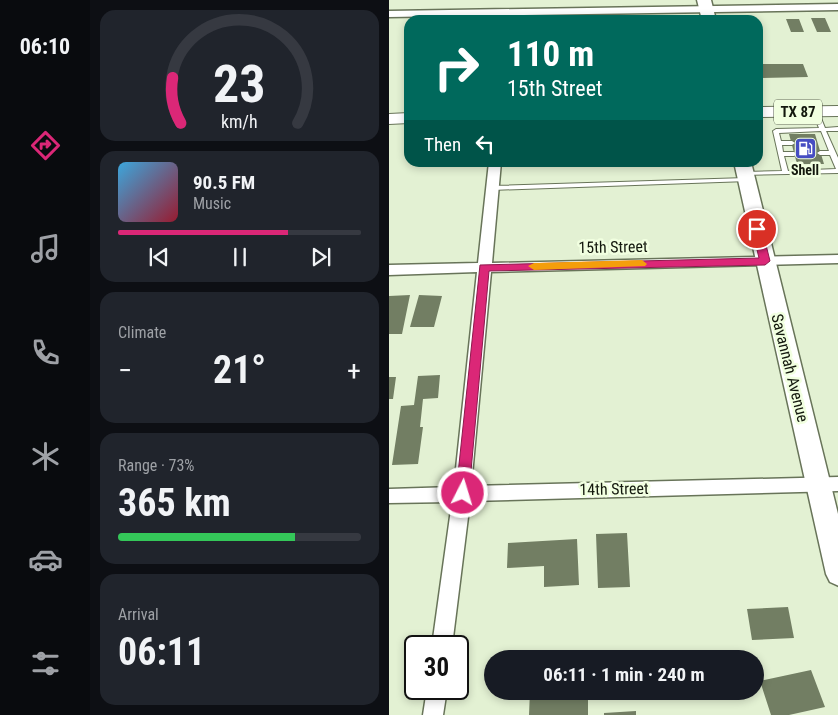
<!DOCTYPE html>
<meta charset="utf-8">
<style>
:root{--surface:#171b24;--page:#20242c;--text:#f1f3f6;--muted:#9ea1a6;--line:#363941;--accent:#db2777}
body{margin:0;font-family:"Roboto Condensed",sans-serif;background:var(--page);color:var(--text);height:100vh;display:flex;flex-direction:column;font-size:19px;white-space:nowrap}
*{box-sizing:border-box;margin:0}
p{font-size:16px;color:var(--muted)}
.icon{flex:none;width:28px;height:28px;fill:none;stroke:currentColor;stroke-width:2;stroke-linecap:round;stroke-linejoin:round}
.map{position:relative;flex:1;overflow:hidden}
.drawer{display:flex;flex-direction:column;gap:10px;padding:10px;background:#0d0f14;width:299px}
.drawer>*{flex:none}
.hud{position:absolute;left:15px;top:15px;width:359px;height:152px;border-radius:15px;box-shadow:0 2px 8px #0003;background:#00695c;color:#fff;overflow:hidden}
.speed{position:absolute;left:15px;top:635px;display:flex;gap:10px;font-size:25px;font-weight:700;text-align:center}
.speed>*{display:grid;place-content:center;width:65px;height:65px;border-radius:50%;background:var(--surface);box-shadow:0 2px 8px #0003;line-height:1}
.speed .limit{border:2px solid #111;border-radius:8px;background:#fff;color:#111}
.pin{position:absolute;display:grid;place-items:center;width:42px;height:42px;color:#fff;margin:-21px;border:2px solid #fff;border-radius:50%;box-shadow:0 1px 5px #0007}
.me{position:absolute;width:55px;margin:-28px;rotate:5deg;stroke-linejoin:round;filter:drop-shadow(0 0 4px #0008)}
.turn{display:flex;align-items:center;gap:18px;height:105px;padding:0 20px;font-size:22px}
.turn .icon{width:65px;height:65px;stroke-width:2.5}
.turn b{display:block;font-size:35px;line-height:42px}
.then{display:flex;align-items:center;height:48px;padding:0 20px;background:#0003;gap:10px;font-size:19px}
.big{font-size:38px;font-weight:700;line-height:1.1}
.drawer .widget{flex:1;display:flex;flex-direction:column;justify-content:center;gap:8px;min-width:0;padding:0 18px;border-radius:15px;background:var(--page)}
.drawer .dial{align-items:center;gap:0}
.dial svg{height:130px;overflow:visible;fill:none;stroke:var(--line);stroke-width:7;stroke-linecap:round;text-anchor:middle}
.dial text{fill:var(--text);stroke:none}
.song{display:flex;align-items:center;gap:15px}
.cover{width:60px;height:60px;border-radius:8px;background:linear-gradient(135deg,hsl(200 70% 55%),hsl(350 70% 35%))}
.played{height:5px;border-radius:2px;background:linear-gradient(90deg,var(--accent) 70%,var(--line) 70%)}
.keys{display:flex;justify-content:space-around;direction:ltr}
.heat{display:flex;justify-content:space-between;align-items:center;font-size:28px;direction:ltr}
.charge{height:8px;border-radius:4px;background:linear-gradient(90deg,#34c759 73%,var(--line) 0)}
.trip{position:absolute;left:95px;top:650px;width:280px;height:50px;border-radius:25px;background:var(--surface);box-shadow:0 2px 8px #0003;font-weight:700;line-height:50px;text-align:center}
main{display:flex;flex:1;min-height:0}
.tabs{display:flex;flex-direction:column;width:90px;justify-content:space-around;align-items:center;background:#090b0e;color:var(--muted)}
.tabs .icon{width:35px;height:35px}
.tabs .selected{color:var(--accent)}
.tabs b{font-size:22px;color:var(--text)}
.map>svg:first-child{display:block}
.building{fill:#727e63}
.lines{fill:none;stroke-linecap:round;stroke-linejoin:round}
.lane-casing{stroke:#687459;stroke-width:2}
.street-casing{stroke:#687459;stroke-width:3}
.secondary-casing{stroke:#687459;stroke-width:3}
.primary-casing{stroke:#687459;stroke-width:2}
.lane{fill:#fff;fill-rule:evenodd}
.street{fill:#fff;fill-rule:evenodd}
.secondary{fill:#fff;fill-rule:evenodd}
.primary{fill:#fff;fill-rule:evenodd}
.route{fill:#db2777;stroke:#8e194d}
.slow{fill:#f59e0b}
.labels{text-anchor:middle;dominant-baseline:central;stroke-width:5;stroke-linejoin:round;paint-order:stroke}
.far-poi-label{font-size:14px;font-weight:bold;fill:#13180d;stroke:#f1ffe0}
.shield{fill:#f1ffe0;stroke:#565d4c;stroke-width:1}
.shield-label{font-size:15px;font-weight:bold;fill:#13180d}
.street-label{font-size:16px;fill:#13180d;stroke:#f1ffe0}
</style>
<main>
<nav class="tabs">
<b>06:10</b>
<svg class="icon selected" aria-label="directions" viewBox="0 0 24 24"><path d="M12 3l9 9-9 9-9-9zM9 14v-3h6M13 9l2 2-2 2"/></svg>
<svg class="icon" aria-label="music" viewBox="0 0 24 24"><path d="M9 18V5l10-2v13"/><circle cx="6" cy="18" r="3"/><circle cx="16" cy="16" r="3"/></svg>
<svg class="icon" aria-label="phone" viewBox="0 0 24 24"><path d="M5 4h4l2 5-3 2q2 4 5 5l2-3 5 2v4C11 20 4 13 5 4z"/></svg>
<svg class="icon" aria-label="climate" viewBox="0 0 24 24"><path d="M12 3v18M4 7l16 10M4 17L20 7"/></svg>
<svg class="icon" aria-label="car" viewBox="0 0 24 24"><path d="M5 17H2v-5l4-1 3-4h7l3 4 3 1v5h-3M9 17h6M6 11h13"/><circle cx="7" cy="17" r="2"/><circle cx="17" cy="17" r="2"/></svg>
<svg class="icon" aria-label="filters" viewBox="0 0 24 24"><path d="M4 7h16M4 17h16"/><circle cx="9" cy="7" r="2"/><circle cx="15" cy="17" r="2"/></svg>
</nav>
<section class="drawer">
<div class="widget dial"><svg viewBox="0 0 100 80">
<path d="M14 69A42 42 0 1 1 86 69"/>
<path d="M14 69A42 42 0 0 1 9 41" stroke="#db2777"/>
<text x="50" y="56" font-size="32" font-weight="700">23</text>
<text x="50" y="72" font-size="11">km/h</text>
</svg></div>
<div class="widget">
<div class="song"><i class="cover"></i><div><b>90.5 FM</b><p>Music</p></div></div>
<div class="played"></div>
<div class="keys"><svg class="icon" aria-label="previous" viewBox="0 0 24 24"><path d="M18 5L8 12l10 7zM5 5v14"/></svg><svg class="icon" aria-label="pause" viewBox="0 0 24 24"><path d="M8 5v14M16 5v14"/></svg><svg class="icon" aria-label="next" viewBox="0 0 24 24"><path d="M6 5l10 7-10 7zM19 5v14"/></svg></div>
</div>
<div class="widget"><p>Climate</p>
<div class="heat"><a>−</a><b class="big">21°</b><a>+</a></div>
</div>
<div class="widget"><p>Range · 73%</p><b class="big">365 km</b><div class="charge"></div></div>
<div class="widget"><p>Arrival</p><b class="big">06:11</b></div>
</section>
<div class="map">
<svg width="450" height="715" viewBox="0 0 450 715">
<rect width="100%" height="100%" fill="#e3f1d3"/>
<path class="building" d="M 422,18 L 436,18 L 442,32 L 428,32 Z
M 397,19 L 410,19 L 415,32 L 402,32 Z
M 369,64 L 414,64 L 419,77 L 373,78 Z
M 400,134 L 426,134 L 435,164 L 408,164 Z
M 21,295 L 13,334 L 0,334 L 0,296 Z
M 30,295 L 53,296 L 45,327 L 21,327 Z
M 51,375 L 49,398 L 34,399 L 31,427 L 34,427 L 29,464 L 3,465 L 12,406 L 25,405 L 29,376 Z
M 0,377 L 7,377 L 4,399 L 0,399 Z
M 238,533 L 241,587 L 209,588 L 207,534 Z
M 188,539 L 190,585 L 155,587 L 155,566 L 118,568 L 119,543 Z
M 399,607 L 405,638 L 363,640 L 358,609 Z
M 422,670 L 436,707 L 400,715 L 382,715 L 371,681 Z
M 141,691 L 199,691 L 199,715 L 140,715 Z
M 247,711 L 247,715 L 215,715 L 215,713 Z"/>
<g class="lines">
<defs>
<path id="lane" d="M 426,109 L 429,111 L 436,128 L 450,127 L 450,131 L 437,131 L 450,160 L 450,173 L 354,175 L 353,174 L 356,172 L 393,171 L 384,131 L 387,129 L 430,128 L 423,111 ZM 432,131 L 440,151 L 431,151 L 428,153 L 431,155 L 441,155 L 447,169 L 399,171 L 395,156 L 405,156 L 408,154 L 405,152 L 394,152 L 393,145 L 403,145 L 406,143 L 403,141 L 392,141 L 390,133 Z
M 357,178 L 359,179 L 359,181 L 103,190 L 100,188 L 103,186 Z"/>
<path id="street" d="M 450,4 L 450,10 L 0,17 L 0,11 Z
M 100,162 L 112,162 L 103,263 L 450,255 L 450,263 L 102,272 L 82,486 L 450,477 L 450,491 L 81,501 L 63,646 L 43,646 L 63,502 L 0,503 L 0,489 L 65,487 L 88,272 L 0,275 L 0,265 L 89,263 Z
M 38,689 L 58,689 L 54,715 L 34,715 Z"/>
<path id="secondary" d="M 308,0 L 322,0 L 327,20 L 313,20 Z
M 345,162 L 362,162 L 450,518 L 450,586 L 441,582 L 437,574 Z"/>
<path id="primary" d="M 450,106 L 450,116 L 369,117 L 369,107 Z
M 20,113 L 20,123 L 0,124 L 0,114 Z"/>
</defs>
<use href="#lane" class="lane-casing"/>
<use href="#street" class="street-casing"/>
<use href="#secondary" class="secondary-casing"/>
<use href="#primary" class="primary-casing"/>
<use href="#lane" class="lane"/>
<use href="#street" class="street"/>
<use href="#secondary" class="secondary"/>
<use href="#primary" class="primary"/>
</g>
<path class="route" d="M 368,226 L 373,229 L 381,261 L 376,265 L 100,271 L 80,493 L 74,498 L 69,497 L 67,493 L 91,265 L 370,258 L 363,229 Z"/>
<path class="slow" d="M 253,260 L 258,264 L 256,266 L 145,270 L 139,266 L 145,263 Z"/>
<defs>
<symbol id="fuel-square" viewBox="-11 -11 22 22"><rect x="-9" y="-9" width="18" height="18" rx="4" fill="#464dc2" stroke="#f1ffe0"/><path d="M-5.5-6h7V0h2V4h1.3V-2.5L3-4.5l.8-.8L6-3V5H2.5V1h-1V6h-7ZM-4.2-4.7v3.2H.2V-4.7Z" fill="#fff"/></symbol>
</defs>
<g fill-rule="evenodd">
<use href="#fuel-square" x="404" y="136" width="25" height="25"/>
</g>
<g class="labels">
<g class="far-poi-label">
<text x="416" y="170">Shell</text>
</g>
<rect class="shield" x="385" y="99.5" width="48" height="25" rx="4"/>
<g class="shield-label">
<text x="409" y="112">TX 87</text>
</g>
<g class="street-label">
<text transform="translate(224 247) rotate(-1)">15th Street</text>
<text transform="translate(401 368) rotate(76)">Savannah Avenue</text>
<text transform="translate(225 489) rotate(-1)">14th Street</text>
</g>
</g>
</svg>
<div class="speed"><div class="limit">30</div></div>
<div class="pin" style="left:368px;top:229px;background:#d93025"><svg class="icon" aria-label="arrive" viewBox="0 0 24 24"><path d="M6 21V4h12l-3 4 3 4H6"/></svg></div>
<svg class="me" style="left:74px;top:493px" viewBox="-20 -20 40 40"><circle r="17" fill="#db2777" stroke="#fff" stroke-width="3"/><path d="M0-11L8 9 0 5-8 9z" fill="#fff"/></svg>
<div class="trip">06:11 · 1 min · 240 m</div>
<div class="hud">
<div class="turn"><svg class="icon" aria-label="right" viewBox="0 0 24 24"><path d="M7 20v-9h11M14 6l5 5-5 5"/></svg><div><b>110 m</b>15th Street</div></div>
<div class="then">Then<svg class="icon" aria-label="left" viewBox="0 0 24 24"><path d="M17 20v-9H6M10 6l-5 5 5 5"/></svg></div>
</div>
</div>
</main>
